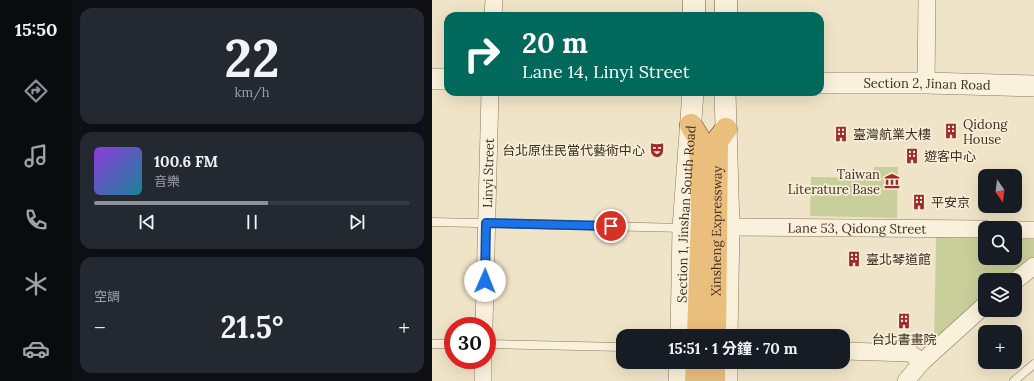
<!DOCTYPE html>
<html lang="zh-TW">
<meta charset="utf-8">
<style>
:root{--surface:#171b24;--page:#242831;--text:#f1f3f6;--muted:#9ea1a6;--line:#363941;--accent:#8c9099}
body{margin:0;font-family:Lora,"Noto Sans TC",serif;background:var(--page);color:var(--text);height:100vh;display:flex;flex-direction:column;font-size:15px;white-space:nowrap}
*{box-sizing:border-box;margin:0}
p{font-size:13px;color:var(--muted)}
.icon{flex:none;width:22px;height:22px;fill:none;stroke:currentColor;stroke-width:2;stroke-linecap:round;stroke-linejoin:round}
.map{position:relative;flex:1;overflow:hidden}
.side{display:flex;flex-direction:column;gap:8px;padding:8px;background:#0d0f14;width:360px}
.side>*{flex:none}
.top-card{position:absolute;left:12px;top:12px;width:380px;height:84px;border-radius:12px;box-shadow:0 4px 16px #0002;background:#00695c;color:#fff;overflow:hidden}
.needle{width:26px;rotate:166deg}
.controls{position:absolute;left:546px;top:169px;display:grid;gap:8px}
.controls a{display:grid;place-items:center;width:44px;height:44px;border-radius:8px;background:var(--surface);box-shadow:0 4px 16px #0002;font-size:20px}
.speed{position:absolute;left:12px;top:317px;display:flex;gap:8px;font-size:20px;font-weight:700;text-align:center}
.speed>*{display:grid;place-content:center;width:52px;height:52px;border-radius:50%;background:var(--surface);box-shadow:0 4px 16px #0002;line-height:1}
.speed .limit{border:6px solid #d22;background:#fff;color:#111}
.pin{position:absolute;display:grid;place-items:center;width:34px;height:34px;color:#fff;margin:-17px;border:2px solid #fff;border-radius:50%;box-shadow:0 1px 4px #0007}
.me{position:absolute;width:44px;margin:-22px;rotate:1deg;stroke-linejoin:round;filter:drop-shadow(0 0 3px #0008)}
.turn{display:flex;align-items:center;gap:14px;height:84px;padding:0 12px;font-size:18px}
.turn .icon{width:52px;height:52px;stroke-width:2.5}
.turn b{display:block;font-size:28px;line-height:34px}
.big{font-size:30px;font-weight:700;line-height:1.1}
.side .widget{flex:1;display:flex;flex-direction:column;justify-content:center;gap:6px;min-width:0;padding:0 14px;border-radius:12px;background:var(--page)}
.side .dial{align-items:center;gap:0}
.dial b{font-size:52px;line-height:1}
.song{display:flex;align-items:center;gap:12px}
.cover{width:48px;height:48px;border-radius:6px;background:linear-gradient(135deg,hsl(270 70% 55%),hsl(190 70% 35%))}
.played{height:4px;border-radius:2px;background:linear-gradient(90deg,var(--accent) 55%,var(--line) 55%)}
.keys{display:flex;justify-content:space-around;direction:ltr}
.heat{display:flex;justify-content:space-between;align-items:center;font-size:22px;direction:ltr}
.trip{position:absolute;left:184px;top:329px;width:234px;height:40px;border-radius:12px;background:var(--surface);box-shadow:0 4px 16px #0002;font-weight:700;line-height:40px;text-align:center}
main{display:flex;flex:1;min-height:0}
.dock{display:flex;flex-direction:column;width:72px;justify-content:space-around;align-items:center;background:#090b0e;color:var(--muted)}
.dock .icon{width:28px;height:28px}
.dock .active{color:var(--accent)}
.dock b{font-size:18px;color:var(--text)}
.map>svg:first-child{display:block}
.green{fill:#c9cf9b}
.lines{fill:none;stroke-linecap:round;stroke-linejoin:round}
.service-casing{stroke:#8d765c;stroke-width:9}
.minor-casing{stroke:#8d765c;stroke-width:18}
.tertiary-casing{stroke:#8d765c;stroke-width:22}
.secondary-casing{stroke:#6f573f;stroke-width:23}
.trunk-casing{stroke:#5b4430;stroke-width:23}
.service{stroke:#faf1dc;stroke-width:8}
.minor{stroke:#faf1dc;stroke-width:17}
.tertiary{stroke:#faf1dc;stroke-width:21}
.secondary{stroke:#faf1dc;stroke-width:22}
.trunk{stroke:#eabe7c;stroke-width:22}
.route-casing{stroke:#114b97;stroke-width:10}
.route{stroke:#1a73e8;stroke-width:7}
.labels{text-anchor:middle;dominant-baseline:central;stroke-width:3.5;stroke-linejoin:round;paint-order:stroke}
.street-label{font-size:13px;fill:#3d2e20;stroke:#f7eed8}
.poi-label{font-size:13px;fill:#3d2e20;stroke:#f7eed8;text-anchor:start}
</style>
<main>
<nav class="dock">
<b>15:50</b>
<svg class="icon active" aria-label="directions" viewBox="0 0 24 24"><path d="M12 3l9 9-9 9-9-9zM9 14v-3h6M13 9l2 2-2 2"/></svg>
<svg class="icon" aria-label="music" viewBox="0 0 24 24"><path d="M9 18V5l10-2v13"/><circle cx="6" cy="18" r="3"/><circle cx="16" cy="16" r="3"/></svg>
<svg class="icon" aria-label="phone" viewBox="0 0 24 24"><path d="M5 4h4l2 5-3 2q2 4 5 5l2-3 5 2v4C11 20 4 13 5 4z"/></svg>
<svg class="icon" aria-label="climate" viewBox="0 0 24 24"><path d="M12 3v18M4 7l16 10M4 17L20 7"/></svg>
<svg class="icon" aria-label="car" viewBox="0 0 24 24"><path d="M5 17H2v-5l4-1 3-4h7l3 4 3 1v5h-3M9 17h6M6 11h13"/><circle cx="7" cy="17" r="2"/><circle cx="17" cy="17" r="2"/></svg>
</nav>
<section class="side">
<div class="widget dial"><b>22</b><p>km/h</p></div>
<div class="widget">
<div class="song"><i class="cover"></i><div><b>100.6 FM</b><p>音樂</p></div></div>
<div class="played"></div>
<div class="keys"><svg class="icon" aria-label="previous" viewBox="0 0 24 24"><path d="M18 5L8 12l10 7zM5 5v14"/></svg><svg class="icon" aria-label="pause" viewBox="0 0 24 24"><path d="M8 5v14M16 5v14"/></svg><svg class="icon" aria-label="next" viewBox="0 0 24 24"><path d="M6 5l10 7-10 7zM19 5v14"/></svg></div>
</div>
<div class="widget"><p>空調</p>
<div class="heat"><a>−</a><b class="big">21.5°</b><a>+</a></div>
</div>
</section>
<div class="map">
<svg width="602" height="381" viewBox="0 0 602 381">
<rect width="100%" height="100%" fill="#f0e4c8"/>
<path class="green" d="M 442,167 L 466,167 L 465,218 L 378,216 L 379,177 L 441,178 Z
M 504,237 L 553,238 L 553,258 L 583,258 L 583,238 L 602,238 L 602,259 L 574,280 L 553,280 L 553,298 L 502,344 Z"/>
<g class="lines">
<defs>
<path id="service" d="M 0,222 L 251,228
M 0,344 L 21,344
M 55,344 L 191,347
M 582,381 L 602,364"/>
<g id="minor">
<path d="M 61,16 L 62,0"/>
<path d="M 494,83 L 495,0"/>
<path id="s1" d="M 297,227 L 553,229"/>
<path d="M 583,230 L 602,230"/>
<path d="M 583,281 L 602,266"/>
<path id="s2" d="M 52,326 L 58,92"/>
<path d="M 411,351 L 478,353 L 490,362"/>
<path d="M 51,381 L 51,360"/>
<path d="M 474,381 L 490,362 L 553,305"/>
</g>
<g id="tertiary">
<path d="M 0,79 L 16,79"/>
<path id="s3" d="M 388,83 L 494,83 L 602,86"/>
<path d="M 293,92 L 297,227 L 295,336"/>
<path id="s4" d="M 249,336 L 251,228 L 261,92"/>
<path d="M 295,362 L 295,381"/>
<path d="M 247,381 L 248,362"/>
</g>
<path id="secondary" d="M 262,16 L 262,0
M 294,16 L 294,0"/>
<g id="trunk">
<path d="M 259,125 L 268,140 L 270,217 L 266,336"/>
<path id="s5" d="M 283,336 L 285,141 L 294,129"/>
<path d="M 264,381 L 265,362"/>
<path d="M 282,381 L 282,362"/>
</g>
</defs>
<use href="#service" class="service-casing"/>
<use href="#minor" class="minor-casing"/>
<use href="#tertiary" class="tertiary-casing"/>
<use href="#secondary" class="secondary-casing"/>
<use href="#trunk" class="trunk-casing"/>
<use href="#service" class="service"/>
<use href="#minor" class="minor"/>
<use href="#tertiary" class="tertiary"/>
<use href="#secondary" class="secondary"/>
<use href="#trunk" class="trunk"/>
</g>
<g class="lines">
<defs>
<path id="route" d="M 53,281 L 54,223 L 179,226"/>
</defs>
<use href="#route" class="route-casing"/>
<use href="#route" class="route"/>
</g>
<defs>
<symbol id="building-bare" viewBox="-9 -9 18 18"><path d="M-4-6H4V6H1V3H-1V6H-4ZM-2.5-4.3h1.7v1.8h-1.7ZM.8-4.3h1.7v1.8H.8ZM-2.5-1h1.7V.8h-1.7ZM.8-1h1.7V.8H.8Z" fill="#9e2a2b" stroke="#f7eed8" stroke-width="2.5" paint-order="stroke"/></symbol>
<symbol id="theatre-bare" viewBox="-9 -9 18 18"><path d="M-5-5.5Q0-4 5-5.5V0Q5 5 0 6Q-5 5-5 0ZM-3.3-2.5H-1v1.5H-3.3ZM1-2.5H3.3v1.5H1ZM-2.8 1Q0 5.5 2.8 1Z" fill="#9e2a2b" stroke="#f7eed8" stroke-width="2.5" paint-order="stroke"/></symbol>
<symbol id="museum-bare" viewBox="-9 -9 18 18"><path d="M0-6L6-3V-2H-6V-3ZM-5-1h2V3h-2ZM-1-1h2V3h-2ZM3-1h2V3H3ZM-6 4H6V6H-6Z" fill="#9e2a2b" stroke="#f7eed8" stroke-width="2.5" paint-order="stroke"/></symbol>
</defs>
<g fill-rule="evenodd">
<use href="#building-bare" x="508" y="120" width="22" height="22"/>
<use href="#building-bare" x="398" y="123" width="22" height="22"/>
<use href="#theatre-bare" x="214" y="139" width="22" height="22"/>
<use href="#building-bare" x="469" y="145" width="22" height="22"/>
<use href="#museum-bare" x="449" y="170" width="22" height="22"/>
<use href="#building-bare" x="476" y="191" width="22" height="22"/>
<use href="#building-bare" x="411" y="248" width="22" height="22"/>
<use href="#building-bare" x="461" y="310" width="22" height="22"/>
</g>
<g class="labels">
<g class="street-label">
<text stroke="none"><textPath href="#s3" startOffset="107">Section 2, Jinan Road</textPath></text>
<text stroke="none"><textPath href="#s2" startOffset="153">Linyi Street</textPath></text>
<text stroke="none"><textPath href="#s4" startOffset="122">Section 1, Jinshan South Road</textPath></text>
<text stroke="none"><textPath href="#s1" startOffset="128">Lane 53, Qidong Street</textPath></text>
<text stroke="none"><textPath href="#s5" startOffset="105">Xinsheng Expressway</textPath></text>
</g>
<g class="poi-label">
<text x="531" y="124">Qidong<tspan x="531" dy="15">House</tspan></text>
<text x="421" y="134">臺灣航業大樓</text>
<text x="213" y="150" text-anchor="end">台北原住民當代藝術中心</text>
<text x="492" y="156">遊客中心</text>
<text x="448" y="174" text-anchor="end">Taiwan<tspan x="448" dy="15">Literature Base</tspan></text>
<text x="499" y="202">平安京</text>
<text x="434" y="259">臺北琴道館</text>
<text x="472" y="339" text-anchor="middle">台北書畫院</text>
</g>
</g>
</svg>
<div class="controls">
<a><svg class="needle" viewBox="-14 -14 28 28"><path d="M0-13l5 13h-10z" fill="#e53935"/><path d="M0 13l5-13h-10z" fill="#9ea1a6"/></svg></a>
<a><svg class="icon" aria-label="search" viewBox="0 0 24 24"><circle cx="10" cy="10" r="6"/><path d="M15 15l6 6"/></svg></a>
<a><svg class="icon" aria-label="layers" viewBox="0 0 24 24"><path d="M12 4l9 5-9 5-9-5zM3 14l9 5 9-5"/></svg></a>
<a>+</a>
</div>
<div class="speed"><div class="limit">30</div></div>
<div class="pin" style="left:179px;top:226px;background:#d93025"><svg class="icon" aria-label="arrive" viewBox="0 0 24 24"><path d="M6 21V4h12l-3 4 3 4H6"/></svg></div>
<svg class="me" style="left:53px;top:281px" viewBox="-20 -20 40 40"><circle r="19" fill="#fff"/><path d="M0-13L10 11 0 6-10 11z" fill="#1a73e8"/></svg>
<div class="trip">15:51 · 1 分鐘 · 70 m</div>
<div class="top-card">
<div class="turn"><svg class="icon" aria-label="right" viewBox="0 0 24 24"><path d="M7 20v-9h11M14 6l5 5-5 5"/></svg><div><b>20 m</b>Lane 14, Linyi Street</div></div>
</div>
</div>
</main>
